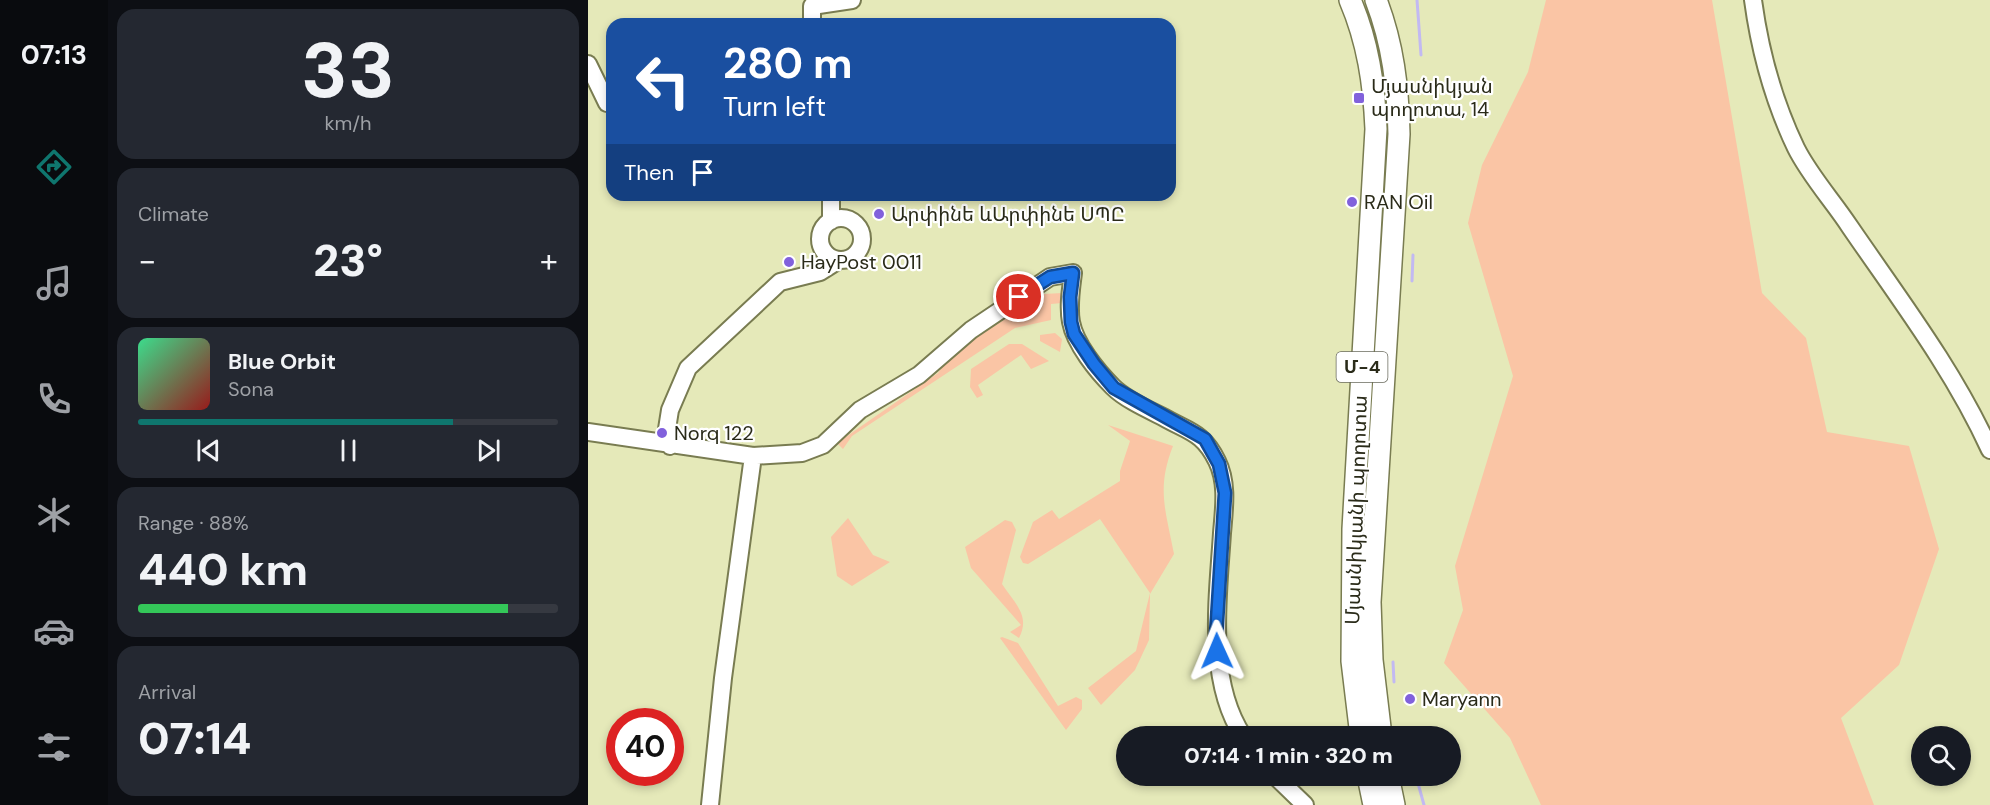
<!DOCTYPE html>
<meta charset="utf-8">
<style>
:root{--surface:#171b24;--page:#242831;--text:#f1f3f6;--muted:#9ea1a6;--line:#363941;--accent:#0f766e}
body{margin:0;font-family:"DM Sans","Noto Sans Armenian",sans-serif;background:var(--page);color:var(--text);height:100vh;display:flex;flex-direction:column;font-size:22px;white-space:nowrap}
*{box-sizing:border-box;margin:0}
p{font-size:20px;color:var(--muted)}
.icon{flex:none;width:33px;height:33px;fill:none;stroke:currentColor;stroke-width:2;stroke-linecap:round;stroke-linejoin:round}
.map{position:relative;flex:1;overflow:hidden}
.side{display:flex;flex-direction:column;gap:9px;padding:9px;background:#0d0f14;width:480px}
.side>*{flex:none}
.hud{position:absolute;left:18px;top:18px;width:570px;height:183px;border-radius:18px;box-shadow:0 3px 9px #0003;background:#1a4fa0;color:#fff;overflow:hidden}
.fabs{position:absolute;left:1323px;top:726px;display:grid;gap:12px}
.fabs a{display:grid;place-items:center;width:60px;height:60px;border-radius:50%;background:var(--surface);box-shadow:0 3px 9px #0003;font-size:30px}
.speed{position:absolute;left:18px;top:708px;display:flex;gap:12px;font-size:30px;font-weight:700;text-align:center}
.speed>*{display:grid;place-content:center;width:78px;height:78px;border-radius:50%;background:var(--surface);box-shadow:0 3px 9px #0003;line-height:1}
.speed .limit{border:9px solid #d22;background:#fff;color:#111}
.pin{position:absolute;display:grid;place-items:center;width:51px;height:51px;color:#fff;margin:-26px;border:3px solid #fff;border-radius:50%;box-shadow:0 2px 6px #0007}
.me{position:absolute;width:66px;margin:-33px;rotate:359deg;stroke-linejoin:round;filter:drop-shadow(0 0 4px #0008)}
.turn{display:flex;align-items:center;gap:21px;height:126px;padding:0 18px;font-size:27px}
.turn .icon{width:78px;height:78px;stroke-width:2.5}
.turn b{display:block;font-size:42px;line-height:51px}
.then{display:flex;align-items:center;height:57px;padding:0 18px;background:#0003;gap:12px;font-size:22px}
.big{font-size:45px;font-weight:800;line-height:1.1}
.side .card{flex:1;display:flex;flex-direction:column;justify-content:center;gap:9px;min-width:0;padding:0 21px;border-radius:18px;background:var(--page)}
.side .dial{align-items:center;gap:0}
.dial b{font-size:78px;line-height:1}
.song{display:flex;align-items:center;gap:18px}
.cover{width:72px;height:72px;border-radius:9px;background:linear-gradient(135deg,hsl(150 70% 55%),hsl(0 70% 35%))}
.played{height:6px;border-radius:3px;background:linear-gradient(90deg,var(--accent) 75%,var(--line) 75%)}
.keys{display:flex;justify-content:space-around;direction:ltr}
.heat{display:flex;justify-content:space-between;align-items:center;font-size:33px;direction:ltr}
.charge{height:9px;border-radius:4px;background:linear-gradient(90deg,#34c759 88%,var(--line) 0)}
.trip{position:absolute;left:528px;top:726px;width:345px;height:60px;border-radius:30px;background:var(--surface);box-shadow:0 3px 9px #0003;font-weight:800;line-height:60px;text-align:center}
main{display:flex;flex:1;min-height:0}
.menu{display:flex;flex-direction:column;width:108px;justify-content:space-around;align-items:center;background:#090b0e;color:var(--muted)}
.menu .icon{width:42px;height:42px}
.menu .active{color:var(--accent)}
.menu b{font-size:27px;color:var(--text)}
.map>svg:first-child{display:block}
.green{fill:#fac5a5}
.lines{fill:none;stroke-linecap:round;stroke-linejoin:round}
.stream{stroke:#c2b9f2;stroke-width:3}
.secondary-casing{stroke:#797c51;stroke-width:20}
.highway-casing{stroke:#797c51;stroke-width:24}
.secondary{stroke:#fff;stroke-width:16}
.highway{stroke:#fff;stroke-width:21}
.route-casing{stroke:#114b97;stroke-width:15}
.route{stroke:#1a73e8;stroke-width:10}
.poi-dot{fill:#8161dc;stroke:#fff;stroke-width:2}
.labels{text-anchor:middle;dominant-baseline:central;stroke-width:4.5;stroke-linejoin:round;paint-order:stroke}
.shield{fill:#fff;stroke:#6a6b5e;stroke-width:1.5}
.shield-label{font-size:18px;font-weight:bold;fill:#2a2b19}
.poi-label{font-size:20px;fill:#2a2b19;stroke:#fff;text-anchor:start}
.street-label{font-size:20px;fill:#2a2b19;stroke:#fff}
</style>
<main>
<nav class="menu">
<b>07:13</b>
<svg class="icon active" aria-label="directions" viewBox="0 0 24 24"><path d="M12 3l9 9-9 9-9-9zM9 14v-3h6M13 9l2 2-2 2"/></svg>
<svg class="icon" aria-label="music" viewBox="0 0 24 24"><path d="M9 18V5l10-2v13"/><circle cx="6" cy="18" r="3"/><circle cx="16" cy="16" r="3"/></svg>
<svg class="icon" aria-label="phone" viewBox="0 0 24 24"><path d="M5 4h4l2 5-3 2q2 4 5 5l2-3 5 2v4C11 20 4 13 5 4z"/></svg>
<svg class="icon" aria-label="climate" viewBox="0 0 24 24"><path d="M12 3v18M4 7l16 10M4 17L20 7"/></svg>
<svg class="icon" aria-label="car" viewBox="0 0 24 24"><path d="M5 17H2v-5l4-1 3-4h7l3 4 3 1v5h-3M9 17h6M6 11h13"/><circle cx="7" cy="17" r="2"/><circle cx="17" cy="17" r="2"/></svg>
<svg class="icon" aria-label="filters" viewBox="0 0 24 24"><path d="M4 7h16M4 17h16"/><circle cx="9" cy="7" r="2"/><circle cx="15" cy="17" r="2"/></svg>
</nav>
<section class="side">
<div class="card dial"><b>33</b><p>km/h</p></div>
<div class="card"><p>Climate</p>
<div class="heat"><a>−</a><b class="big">23°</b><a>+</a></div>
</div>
<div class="card">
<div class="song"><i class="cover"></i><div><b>Blue Orbit</b><p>Sona</p></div></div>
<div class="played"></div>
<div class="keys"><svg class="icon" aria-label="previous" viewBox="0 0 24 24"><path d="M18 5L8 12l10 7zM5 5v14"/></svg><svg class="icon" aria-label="pause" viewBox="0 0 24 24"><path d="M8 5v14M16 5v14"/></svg><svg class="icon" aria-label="next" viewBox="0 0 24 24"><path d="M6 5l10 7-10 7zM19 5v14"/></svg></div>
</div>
<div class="card"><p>Range · 88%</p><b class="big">440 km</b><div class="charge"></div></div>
<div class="card"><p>Arrival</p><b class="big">07:14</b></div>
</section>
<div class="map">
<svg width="1402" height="805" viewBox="0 0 1402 805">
<rect width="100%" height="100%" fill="#e5e9b9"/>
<path class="green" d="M 958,0 L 1124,0 L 1174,293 L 1218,338 L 1239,432 L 1321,446 L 1351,549 L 1311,665 L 1253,718 L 1286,805 L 953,805 L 922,738 L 856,663 L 875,610 L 867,566 L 925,376 L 880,223 L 894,165 L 940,72 Z
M 474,293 L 474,303 L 463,304 L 463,320 L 427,328 L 264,436 L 255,449 L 249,443 L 350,373 L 363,354 L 456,294 Z
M 467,333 L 474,339 L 472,352 L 452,341 L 452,335 Z
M 421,344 L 434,344 L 461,361 L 443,369 L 433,355 L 390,385 L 395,395 L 389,398 L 382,387 L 383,369 Z
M 520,425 L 585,446 C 568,489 578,511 586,554 L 562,594 L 561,640 L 547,670 L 513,705 L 500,688 L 548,651 L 562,593 L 512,519 L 440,564 L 435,563 L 432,557 L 445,522 L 464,510 L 471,519 L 532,481 L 532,471 L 542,441 Z
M 260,518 L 285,555 L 302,562 L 264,586 L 249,576 L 243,537 Z
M 417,520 L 424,522 L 428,530 L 414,584 C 426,603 443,615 431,638 L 422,632 L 433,625 L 383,568 L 377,547 Z
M 414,637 L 430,643 L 470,706 L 488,697 L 494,700 L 494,709 L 478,730 L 412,638 Z"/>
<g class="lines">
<path class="stream" d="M 829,0 L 833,55
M 824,281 L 825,255
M 805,662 L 806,682
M 828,776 L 836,805"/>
<defs>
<path id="secondary" d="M 1165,0 C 1172,52 1185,100 1208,148 C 1222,176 1245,201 1262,227 C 1312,300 1365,369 1402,450
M 224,24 L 224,6 L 264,0
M 0,64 L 19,103 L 24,101
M 243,195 L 243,221
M232 239a21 21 0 1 1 42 0a21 21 0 1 1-42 0Z
M 0,432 L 165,456 L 135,678 L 122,805
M 82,446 L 79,429 L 82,410 L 100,368 L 192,282 L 232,272 L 251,260
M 165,456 L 214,453 L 235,445 L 272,410 L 331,375 L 383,330 L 462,277 L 485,273 C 483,289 480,306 483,322 C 487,344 509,371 525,387 C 537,399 559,409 575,417 C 601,432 615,432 629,461 C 640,483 636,509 634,533 C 630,597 618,680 655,736
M 687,776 L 717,805"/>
<path id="highway" d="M 762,0 C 780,42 786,84 788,129 L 765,529 L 764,661 L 773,736
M 788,0 C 805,44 810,87 811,134 L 782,602 L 784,660 L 793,736
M 780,776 L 786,805
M 800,776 L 806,805"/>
</defs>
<use href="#secondary" class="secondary-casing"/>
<use href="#highway" class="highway-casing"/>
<use href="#secondary" class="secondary"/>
<use href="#highway" class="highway"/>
</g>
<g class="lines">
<defs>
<path id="route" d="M 431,297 L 462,277 L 485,273 L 482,297 L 483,322 L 486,334 L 506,364 L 526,388 L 617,439 L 631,464 L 637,493 L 628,636 L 629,651"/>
</defs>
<use href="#route" class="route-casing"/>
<use href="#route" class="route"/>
</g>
<g class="poi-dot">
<rect x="765" y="92" width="12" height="12" rx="3"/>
<circle cx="764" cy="202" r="6"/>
<circle cx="291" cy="214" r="6"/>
<circle cx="201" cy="262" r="6"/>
<circle cx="74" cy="433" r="6"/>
<circle cx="822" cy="699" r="6"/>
</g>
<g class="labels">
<rect class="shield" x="748.5" y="352" width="51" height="30" rx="4.5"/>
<g class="shield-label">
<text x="774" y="367">Մ-4</text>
</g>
<g class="poi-label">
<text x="783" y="86">Մյասնիկյան<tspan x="783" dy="23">պողոտա, 14</tspan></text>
<text x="776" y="202">RAN Oil</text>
<text x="303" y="214">Արփինե ևԱրփինե ՍՊԸ</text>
<text x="213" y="262">HayPost 0011</text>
<text x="86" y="433">Norq 122</text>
<text x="834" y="699">Maryann</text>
</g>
<g class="street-label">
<text transform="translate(768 510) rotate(-88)">Մյասնիկյանի պողոտա</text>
</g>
</g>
</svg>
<div class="fabs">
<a><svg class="icon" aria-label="search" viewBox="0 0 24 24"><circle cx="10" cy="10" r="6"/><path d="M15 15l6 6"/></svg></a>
</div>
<div class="speed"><div class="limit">40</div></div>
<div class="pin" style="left:431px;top:297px;background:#d93025"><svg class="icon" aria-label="arrive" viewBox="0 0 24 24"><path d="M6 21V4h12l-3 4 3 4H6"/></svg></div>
<svg class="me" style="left:629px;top:651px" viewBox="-20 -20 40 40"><path d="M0-17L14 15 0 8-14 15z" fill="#1a73e8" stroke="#fff" stroke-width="4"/></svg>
<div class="trip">07:14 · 1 min · 320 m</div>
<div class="hud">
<div class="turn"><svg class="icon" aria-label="left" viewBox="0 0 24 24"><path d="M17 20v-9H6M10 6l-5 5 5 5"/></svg><div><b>280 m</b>Turn left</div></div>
<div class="then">Then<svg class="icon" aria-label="arrive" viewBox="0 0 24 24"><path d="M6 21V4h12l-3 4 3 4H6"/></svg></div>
</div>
</div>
</main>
